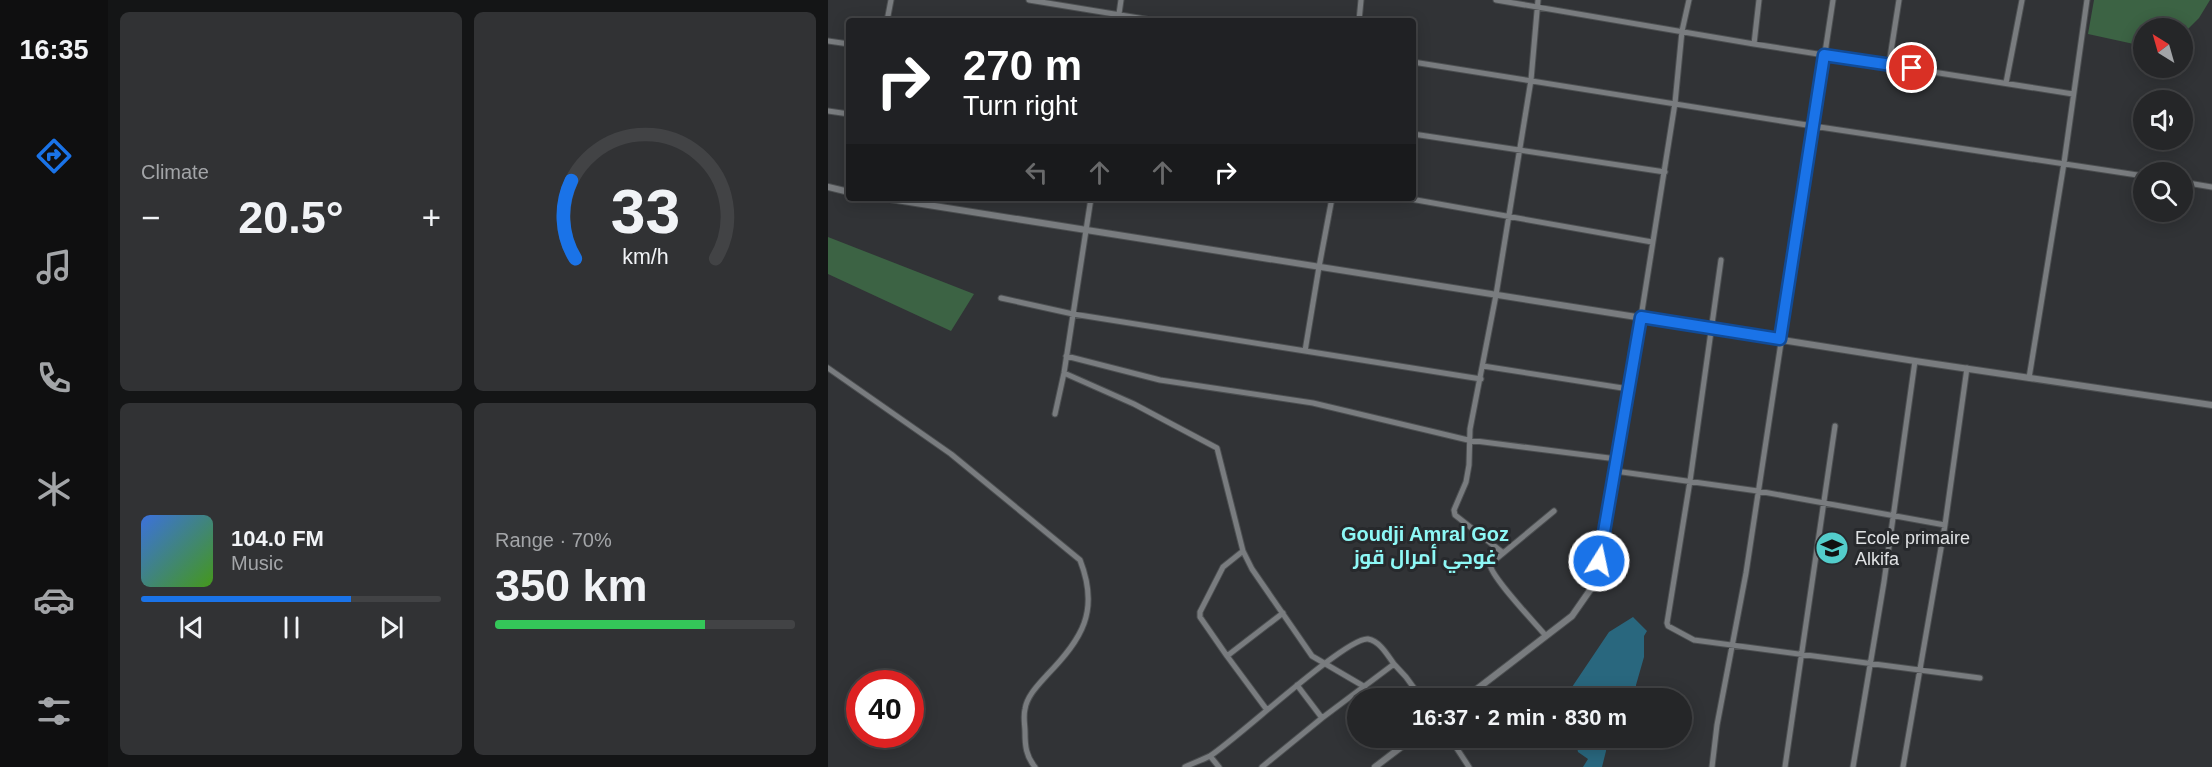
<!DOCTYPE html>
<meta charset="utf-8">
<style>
:root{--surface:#252628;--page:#313234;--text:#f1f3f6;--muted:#a3a5a8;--line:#424345;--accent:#1a73e8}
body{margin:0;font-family:Arial,Cairo,sans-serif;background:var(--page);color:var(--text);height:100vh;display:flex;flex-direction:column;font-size:22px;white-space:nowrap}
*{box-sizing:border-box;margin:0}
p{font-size:20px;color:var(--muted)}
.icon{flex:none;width:33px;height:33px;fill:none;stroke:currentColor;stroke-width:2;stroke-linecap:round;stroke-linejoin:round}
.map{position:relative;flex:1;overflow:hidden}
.sheet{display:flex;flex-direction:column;gap:12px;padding:12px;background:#141516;width:720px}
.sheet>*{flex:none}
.banner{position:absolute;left:18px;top:18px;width:570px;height:183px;border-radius:6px;box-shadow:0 3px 15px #0003,0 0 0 2px var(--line);background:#202124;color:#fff;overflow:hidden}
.needle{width:39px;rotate:323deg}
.controls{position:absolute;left:1305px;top:18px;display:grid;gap:12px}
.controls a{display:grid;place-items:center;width:60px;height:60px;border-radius:50%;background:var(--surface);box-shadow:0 3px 15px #0003,0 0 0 2px var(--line);font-size:30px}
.speed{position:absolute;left:18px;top:670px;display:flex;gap:12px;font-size:30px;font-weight:700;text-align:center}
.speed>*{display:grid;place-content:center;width:78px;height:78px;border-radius:50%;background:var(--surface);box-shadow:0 3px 15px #0003,0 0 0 2px var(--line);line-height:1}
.speed .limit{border:9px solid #d22;background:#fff;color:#111}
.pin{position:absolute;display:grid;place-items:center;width:51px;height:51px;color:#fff;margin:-26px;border:3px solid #fff;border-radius:50%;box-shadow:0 2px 6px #0007}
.me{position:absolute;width:66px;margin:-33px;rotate:10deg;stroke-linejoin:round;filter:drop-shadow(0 0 4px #0008)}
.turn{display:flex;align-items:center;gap:21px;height:126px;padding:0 18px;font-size:27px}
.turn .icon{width:78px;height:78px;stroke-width:2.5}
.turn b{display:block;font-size:42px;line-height:51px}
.lanes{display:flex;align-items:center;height:57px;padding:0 18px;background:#0003;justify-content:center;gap:30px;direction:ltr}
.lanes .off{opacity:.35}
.big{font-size:45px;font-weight:600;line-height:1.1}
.sheet .card{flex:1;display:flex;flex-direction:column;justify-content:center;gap:9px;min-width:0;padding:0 21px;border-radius:9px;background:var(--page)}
.sheet .dial{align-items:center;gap:0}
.dial svg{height:156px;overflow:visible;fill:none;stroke:var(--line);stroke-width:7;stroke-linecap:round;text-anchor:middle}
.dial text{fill:var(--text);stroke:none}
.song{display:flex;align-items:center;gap:18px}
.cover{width:72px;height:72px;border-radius:9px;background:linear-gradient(135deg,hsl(220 70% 55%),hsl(100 70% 35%))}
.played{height:6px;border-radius:3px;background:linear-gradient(90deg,var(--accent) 70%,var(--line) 70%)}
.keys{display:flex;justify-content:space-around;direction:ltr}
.heat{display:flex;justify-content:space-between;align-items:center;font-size:33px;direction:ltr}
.charge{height:9px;border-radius:4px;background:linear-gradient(90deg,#34c759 70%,var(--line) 0)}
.sheet .tiles{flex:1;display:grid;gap:12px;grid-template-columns:repeat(2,1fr)}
.trip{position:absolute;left:519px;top:688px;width:345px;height:60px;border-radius:30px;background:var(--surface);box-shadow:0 3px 15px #0003,0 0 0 2px var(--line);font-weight:600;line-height:60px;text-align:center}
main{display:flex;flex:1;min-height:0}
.menu{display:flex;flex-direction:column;width:108px;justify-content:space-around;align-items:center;background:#0f0f10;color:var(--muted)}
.menu .icon{width:42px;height:42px}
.menu .current{color:var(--accent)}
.menu b{font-size:27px;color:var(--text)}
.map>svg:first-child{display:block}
.green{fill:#3c6344}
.water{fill:#29677e}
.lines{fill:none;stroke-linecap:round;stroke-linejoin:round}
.minor-casing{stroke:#4c4f51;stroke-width:7}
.tertiary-casing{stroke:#4c4f51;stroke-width:8}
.minor{stroke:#797c7f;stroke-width:5}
.tertiary{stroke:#797c7f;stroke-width:6}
.route-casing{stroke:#114b97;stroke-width:15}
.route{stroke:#1a73e8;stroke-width:10}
.labels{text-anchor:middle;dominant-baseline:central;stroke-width:6;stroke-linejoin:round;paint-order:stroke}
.poi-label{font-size:18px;fill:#e0e2e4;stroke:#27292c;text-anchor:start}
.neighbourhood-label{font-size:20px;font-weight:bold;fill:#8df8f6;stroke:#27292c}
</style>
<main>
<nav class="menu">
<b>16:35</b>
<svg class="icon current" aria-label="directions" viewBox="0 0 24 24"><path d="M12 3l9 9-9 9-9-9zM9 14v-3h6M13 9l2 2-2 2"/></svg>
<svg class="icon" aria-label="music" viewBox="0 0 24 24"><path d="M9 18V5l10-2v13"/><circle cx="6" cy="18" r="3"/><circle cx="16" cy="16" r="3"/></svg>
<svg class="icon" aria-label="phone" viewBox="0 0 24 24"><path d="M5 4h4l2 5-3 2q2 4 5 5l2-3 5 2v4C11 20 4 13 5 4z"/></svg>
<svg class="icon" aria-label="climate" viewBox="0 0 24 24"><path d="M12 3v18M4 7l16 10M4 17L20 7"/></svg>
<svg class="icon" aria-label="car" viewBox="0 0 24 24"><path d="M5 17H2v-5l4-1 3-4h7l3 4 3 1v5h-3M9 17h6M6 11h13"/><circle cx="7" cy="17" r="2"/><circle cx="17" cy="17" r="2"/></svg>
<svg class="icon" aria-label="filters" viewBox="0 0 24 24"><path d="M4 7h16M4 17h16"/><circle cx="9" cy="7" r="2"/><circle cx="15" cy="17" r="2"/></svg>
</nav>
<section class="sheet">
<div class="tiles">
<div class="card"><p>Climate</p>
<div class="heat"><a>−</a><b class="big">20.5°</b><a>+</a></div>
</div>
<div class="card dial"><svg viewBox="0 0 100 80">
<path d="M14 69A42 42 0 1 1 86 69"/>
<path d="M14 69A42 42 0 0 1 12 29" stroke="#1a73e8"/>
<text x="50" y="56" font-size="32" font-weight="700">33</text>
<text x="50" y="72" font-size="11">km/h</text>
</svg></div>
<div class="card">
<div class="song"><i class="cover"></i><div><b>104.0 FM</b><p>Music</p></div></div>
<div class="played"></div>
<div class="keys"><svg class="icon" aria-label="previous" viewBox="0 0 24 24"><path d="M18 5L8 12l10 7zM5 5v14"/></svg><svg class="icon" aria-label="pause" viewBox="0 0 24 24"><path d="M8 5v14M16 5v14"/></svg><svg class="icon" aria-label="next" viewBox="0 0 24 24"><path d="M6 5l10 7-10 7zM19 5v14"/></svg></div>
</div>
<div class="card"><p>Range · 70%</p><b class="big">350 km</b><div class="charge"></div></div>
</div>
</section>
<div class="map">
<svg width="1384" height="767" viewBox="0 0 1384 767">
<rect width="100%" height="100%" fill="#313336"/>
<path class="green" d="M 1266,0 L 1382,0 L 1371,18 L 1355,34 L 1354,28 L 1316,28 L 1315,46 L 1260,34 Z
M 0,237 L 146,294 L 123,331 L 0,274 Z"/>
<path class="water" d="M 805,617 L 819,631 L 816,636 L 816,657 L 808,685 L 808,699 L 796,699 L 791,696 L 790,699 L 732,699 L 742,690 L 781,632 Z
M 747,738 L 778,738 L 778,751 L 774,767 L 755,767 L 760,759 L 750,752 Z"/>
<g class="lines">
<defs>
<path id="minor" d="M 201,0 L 329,21
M 668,0 L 926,44 L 1245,94
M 59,21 L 63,0
M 290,21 L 293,0
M 531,21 L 533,0
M 0,41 L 21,44
M 926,44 L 931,0
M 585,62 L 985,126 L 1316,176
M 1061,64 L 1071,0
M 1178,83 L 1194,0
M 0,111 L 21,114
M 585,134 L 837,172
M 1354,182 L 1384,187
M 577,198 L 824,242
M 893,260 L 862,481 L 839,623 L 840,626 L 866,640 L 1152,678
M 173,298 L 245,314 L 653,379
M 813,317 L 847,103 L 854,31 L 861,0
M 477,351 L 491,267 L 504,198
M 238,356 L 332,380 L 485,403 L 640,440 L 789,459
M 655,366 L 801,389
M 0,368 L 123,454 L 252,560 C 272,611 254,639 219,675 C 210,685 199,696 197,709 C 195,717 197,725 197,732 C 197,746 198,756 207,767
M 236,373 L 306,404 L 389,448 L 415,551 L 424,569 L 484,656 L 537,687
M 1201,378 L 1236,163 L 1259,0
M 227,414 L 236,373 L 263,198
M 787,471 L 930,491 L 1117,525
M 674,552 L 627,515 L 626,510 L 638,482 L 641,465 L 642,429 L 668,295 L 703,80 L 710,0
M 718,636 C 708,624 662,576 662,564 L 726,511
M 399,656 L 372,617 L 372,612 L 395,567 L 415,551
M 469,685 L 494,718
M 439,710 L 399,656 L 455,613
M 622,738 L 641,767
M 382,756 L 391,767
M 357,767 C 365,763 374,760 382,756 C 408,740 519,636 540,639 C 552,641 560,656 566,664
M 434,767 L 494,718 L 566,664 L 578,677 L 594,699
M 884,767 L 889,725 L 918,573 L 1005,0
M 957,767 L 1007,426
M 1025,767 L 1056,582 L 1087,361
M 1075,767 L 1117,525 L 1139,368"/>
<path id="tertiary" d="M 0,187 L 21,192
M 56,198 L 1087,361 L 1384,405
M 636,699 L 744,616 L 767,583 L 813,317
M 547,767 L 585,738"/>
</defs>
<use href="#minor" class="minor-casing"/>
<use href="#tertiary" class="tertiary-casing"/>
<use href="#minor" class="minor"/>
<use href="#tertiary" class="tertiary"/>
</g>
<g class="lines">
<defs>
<path id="route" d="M 771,561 L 813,317 L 952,339 L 996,55 L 1084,68"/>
</defs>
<use href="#route" class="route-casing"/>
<use href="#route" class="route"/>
</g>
<defs>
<symbol id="school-disc" viewBox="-11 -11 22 22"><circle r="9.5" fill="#53cdcb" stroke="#27292c"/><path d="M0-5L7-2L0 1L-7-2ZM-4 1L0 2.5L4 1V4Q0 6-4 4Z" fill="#111"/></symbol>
</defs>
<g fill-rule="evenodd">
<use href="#school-disc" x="985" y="529" width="38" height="38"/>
</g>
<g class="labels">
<g class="poi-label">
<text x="1027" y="538">Ecole primaire<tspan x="1027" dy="21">Alkifa</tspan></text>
</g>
<g class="neighbourhood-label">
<text x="597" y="534">Goudji Amral Goz<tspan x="597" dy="23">غوجي أمرال قوز</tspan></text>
</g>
</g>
</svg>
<div class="controls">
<a><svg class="needle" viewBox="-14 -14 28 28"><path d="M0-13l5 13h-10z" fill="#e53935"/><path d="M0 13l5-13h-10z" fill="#a3a5a8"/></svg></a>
<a><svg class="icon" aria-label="sound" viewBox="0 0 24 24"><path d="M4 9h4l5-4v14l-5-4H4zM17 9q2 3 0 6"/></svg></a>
<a><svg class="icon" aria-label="search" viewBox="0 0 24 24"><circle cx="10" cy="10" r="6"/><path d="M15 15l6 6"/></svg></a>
</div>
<div class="speed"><div class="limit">40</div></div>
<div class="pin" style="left:1084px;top:68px;background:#d93025"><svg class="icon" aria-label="arrive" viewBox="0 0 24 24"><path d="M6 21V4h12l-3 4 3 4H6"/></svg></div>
<svg class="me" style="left:771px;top:561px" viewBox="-20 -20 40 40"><circle r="17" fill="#1a73e8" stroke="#fff" stroke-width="3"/><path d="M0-11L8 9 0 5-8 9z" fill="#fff"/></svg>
<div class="trip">16:37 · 2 min · 830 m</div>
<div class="banner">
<div class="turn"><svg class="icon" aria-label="right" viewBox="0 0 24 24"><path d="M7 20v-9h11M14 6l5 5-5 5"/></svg><div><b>270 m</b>Turn right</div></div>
<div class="lanes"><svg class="icon off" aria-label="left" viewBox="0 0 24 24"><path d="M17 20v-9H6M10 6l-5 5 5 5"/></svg><svg class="icon off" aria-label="ahead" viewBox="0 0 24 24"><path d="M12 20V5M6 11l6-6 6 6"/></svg><svg class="icon off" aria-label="ahead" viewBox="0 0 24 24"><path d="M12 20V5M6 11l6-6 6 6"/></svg><svg class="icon" aria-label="right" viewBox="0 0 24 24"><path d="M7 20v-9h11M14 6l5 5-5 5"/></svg></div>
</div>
</div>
</main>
